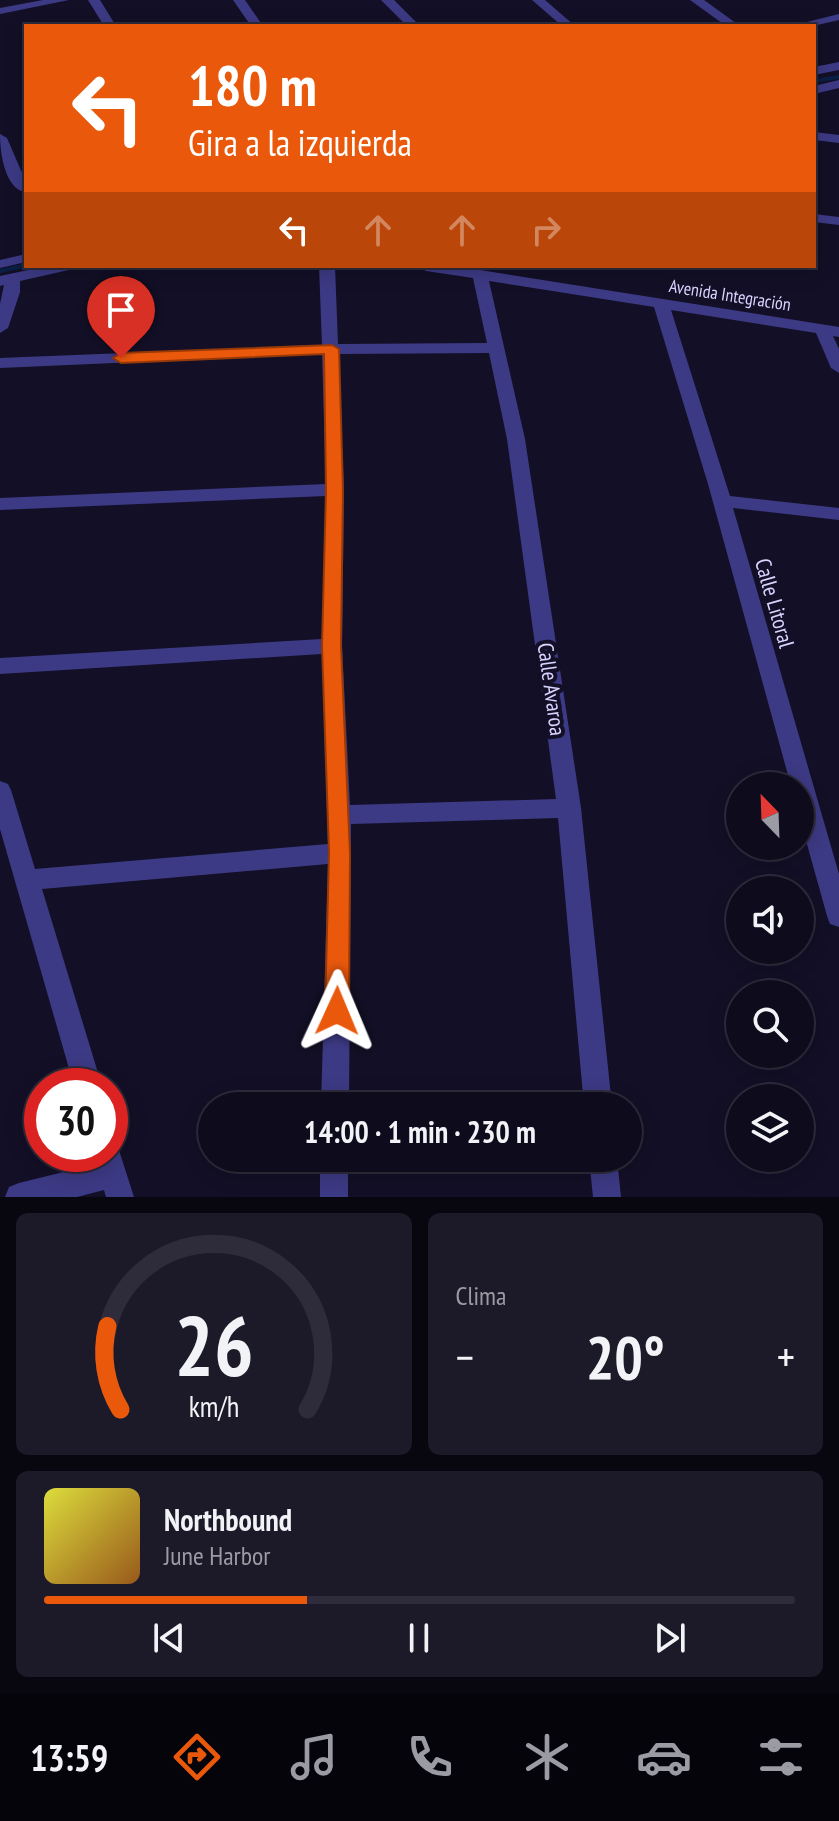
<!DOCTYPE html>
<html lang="es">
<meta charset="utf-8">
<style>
:root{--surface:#0e0b1c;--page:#1c1929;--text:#f1f3f6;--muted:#9b9ba3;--line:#2e2b3b;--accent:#ea580c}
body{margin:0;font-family:"PT Sans Narrow",sans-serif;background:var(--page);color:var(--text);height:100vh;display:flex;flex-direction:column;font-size:30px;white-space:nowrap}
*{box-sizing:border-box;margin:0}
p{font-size:26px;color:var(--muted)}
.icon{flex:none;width:44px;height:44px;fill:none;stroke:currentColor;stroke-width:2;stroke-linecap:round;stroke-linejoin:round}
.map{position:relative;height:1197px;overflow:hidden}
.panel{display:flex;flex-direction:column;gap:16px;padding:16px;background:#08060f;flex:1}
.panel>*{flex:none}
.top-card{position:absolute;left:24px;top:24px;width:792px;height:244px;border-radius:0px;box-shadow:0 4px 20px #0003,0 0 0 2px var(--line);background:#ea580c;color:#fff;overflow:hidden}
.needle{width:52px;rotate:337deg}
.tools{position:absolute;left:726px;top:772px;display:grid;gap:16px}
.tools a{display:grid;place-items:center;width:88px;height:88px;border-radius:50%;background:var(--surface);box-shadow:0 4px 20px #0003,0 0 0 2px var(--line);font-size:40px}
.speed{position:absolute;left:24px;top:1068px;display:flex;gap:16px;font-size:40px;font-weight:700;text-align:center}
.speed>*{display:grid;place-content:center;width:104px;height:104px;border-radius:50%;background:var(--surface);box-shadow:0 4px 20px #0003,0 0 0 2px var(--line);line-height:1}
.speed .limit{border:12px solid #d22;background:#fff;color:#111}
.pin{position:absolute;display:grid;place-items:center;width:68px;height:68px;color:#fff;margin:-82px -34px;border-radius:50% 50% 50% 0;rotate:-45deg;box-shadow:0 0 8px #0007}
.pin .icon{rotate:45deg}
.me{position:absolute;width:88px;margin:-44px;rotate:1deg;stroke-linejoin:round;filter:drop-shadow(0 0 6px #0008)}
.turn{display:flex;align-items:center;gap:28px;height:168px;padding:0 32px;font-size:36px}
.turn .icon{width:104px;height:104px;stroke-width:2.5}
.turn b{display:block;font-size:56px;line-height:68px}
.lanes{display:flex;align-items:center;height:76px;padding:0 32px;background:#0003;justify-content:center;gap:40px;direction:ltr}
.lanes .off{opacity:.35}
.big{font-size:60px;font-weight:600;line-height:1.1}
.panel .card{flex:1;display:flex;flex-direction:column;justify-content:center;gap:12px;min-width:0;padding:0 28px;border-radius:12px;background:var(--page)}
.panel .dial{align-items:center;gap:0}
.dial svg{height:208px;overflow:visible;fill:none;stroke:var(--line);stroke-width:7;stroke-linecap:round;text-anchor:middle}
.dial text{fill:var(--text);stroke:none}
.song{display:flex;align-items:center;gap:24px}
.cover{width:96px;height:96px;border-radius:12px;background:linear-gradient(135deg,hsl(60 70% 55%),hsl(30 70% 35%))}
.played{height:8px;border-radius:4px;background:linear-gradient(90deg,var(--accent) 35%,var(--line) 35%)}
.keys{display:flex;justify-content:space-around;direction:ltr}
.heat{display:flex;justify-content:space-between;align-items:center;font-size:44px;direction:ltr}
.panel .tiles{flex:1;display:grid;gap:16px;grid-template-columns:1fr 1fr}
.card:last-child{grid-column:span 2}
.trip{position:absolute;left:198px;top:1092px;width:444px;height:80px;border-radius:40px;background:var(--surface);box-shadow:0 4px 20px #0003,0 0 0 2px var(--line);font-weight:600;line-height:80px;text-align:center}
.dock{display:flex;height:128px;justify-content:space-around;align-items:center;background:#06040b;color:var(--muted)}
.dock .icon{width:56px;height:56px}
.dock .on{color:var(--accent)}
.dock b{font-size:36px;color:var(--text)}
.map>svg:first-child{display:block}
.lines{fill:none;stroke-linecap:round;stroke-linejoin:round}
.stream{fill:#0a1f44;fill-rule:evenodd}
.lane{fill:#3d3a85;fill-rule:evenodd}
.street{fill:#3d3a85;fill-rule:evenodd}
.route{fill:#ea580c;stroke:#983908;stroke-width:2}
.labels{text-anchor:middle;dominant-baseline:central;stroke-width:8;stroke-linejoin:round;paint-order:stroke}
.far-street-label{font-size:18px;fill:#d9d4ff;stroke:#130f26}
.street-label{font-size:22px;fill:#d9d4ff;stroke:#130f26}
</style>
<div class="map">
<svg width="839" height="1197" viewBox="0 0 839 1197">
<rect width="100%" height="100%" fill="#130f26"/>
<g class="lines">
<path class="stream" d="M 839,75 L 839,79 L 814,83 L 814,79 Z
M 26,263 L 26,266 L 29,267 L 0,273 L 0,269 Z"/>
<path class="lane" d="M 26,254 L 26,262 L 0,268 L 0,260 Z"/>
<path class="street" d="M 43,0 L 69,0 L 0,14 L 0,8 Z
M 88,0 L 100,0 L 116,26 L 104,26 Z
M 233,0 L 245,0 L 263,26 L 251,26 Z
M 381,0 L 394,0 L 420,26 L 407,26 Z
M 532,0 L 545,0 L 575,26 L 562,26 Z
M 690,0 L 704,0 L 740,26 L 726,26 Z
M 839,14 L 839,20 L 813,26 L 791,26 Z
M 839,62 L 839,70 L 814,75 L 814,67 Z
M 839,80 L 839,88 L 814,94 L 814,86 Z
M 814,132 L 839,135 L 839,143 L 814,140 Z
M 0,134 L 7,138 L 26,182 L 26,190 L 21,191 C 4,183 0,151 0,134 Z
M 814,214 L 839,217 L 839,225 L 814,222 Z
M 47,266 L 76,266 L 73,269 L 20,281 L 20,292 L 8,328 L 0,333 L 0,304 L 4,285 L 0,286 L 0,276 Z
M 319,266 L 335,266 L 338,344 L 487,343 L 473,278 L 426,271 L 418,266 L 455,266 L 839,327 L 839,337 L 833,336 L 839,349 L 839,373 L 831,368 L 816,333 L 671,310 L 730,496 L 839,508 L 839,520 L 733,508 L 839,874 L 839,927 L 830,924 L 827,916 L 800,819 L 800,786 L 791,786 L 708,484 L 654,307 L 489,281 L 525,439 L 581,808 L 612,1106 L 584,1106 L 558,818 L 351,824 L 349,1106 L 321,1106 L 328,864 L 42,889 L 102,1086 L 74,1086 L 0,829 L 0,781 L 8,784 L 11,790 L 35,869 L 328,844 L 322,654 L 0,674 L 0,658 L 322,639 L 326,496 L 0,510 L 0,498 L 326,484 L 322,354 L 0,368 L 0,358 L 322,345 ZM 489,353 L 507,439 L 556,799 L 350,805 L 342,646 L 344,490 L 338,354 Z
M 110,1141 L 117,1144 L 134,1197 L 106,1197 L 104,1190 L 77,1197 L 5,1197 L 9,1187 L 19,1183 L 96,1164 L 93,1154 L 110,1154 Z
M 320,1158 L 348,1158 L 348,1197 L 320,1197 Z
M 589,1158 L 617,1158 L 621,1197 L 593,1197 Z"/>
</g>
<path class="route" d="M 332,345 L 339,349 L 343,490 L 341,646 L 350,853 L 349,1011 L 345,1019 L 337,1022 L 328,1019 L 325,1011 L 329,853 L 322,646 L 326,490 L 324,354 L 121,363 L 113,358 L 121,353 Z"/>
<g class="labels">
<g class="far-street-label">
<text transform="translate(730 295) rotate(9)">Avenida Integración</text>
</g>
<g class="street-label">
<text transform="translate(775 603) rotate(74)">Calle Litoral</text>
<text transform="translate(552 689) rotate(82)">Calle Avaroa</text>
</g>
</g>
</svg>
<div class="tools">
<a><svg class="needle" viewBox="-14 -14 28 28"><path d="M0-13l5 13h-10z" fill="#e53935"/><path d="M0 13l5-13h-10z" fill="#9b9ba3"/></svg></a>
<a><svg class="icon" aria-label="sound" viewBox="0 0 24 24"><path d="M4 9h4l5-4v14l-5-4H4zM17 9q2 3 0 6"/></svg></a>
<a><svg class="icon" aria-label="search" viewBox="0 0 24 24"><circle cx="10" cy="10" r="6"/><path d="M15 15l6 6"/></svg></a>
<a><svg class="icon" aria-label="layers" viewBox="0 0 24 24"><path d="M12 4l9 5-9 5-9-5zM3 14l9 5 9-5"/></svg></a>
</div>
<div class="speed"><div class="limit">30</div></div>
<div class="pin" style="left:121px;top:358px;background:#d93025"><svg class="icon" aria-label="arrive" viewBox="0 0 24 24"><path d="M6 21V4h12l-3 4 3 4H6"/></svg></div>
<svg class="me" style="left:337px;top:1011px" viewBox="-20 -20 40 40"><path d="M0-17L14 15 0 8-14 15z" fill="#ea580c" stroke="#fff" stroke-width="4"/></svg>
<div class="trip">14:00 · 1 min · 230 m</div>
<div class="top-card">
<div class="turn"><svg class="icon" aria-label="left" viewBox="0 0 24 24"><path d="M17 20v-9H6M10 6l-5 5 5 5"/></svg><div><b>180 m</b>Gira a la izquierda</div></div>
<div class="lanes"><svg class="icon" aria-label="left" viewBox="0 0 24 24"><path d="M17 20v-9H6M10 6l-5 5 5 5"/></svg><svg class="icon off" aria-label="ahead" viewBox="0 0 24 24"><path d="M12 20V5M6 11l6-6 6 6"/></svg><svg class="icon off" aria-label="ahead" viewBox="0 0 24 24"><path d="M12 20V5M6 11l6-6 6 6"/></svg><svg class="icon off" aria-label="right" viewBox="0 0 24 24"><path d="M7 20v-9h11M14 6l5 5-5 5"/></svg></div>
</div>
</div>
<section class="panel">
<div class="tiles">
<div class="card dial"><svg viewBox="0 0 100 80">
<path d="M14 69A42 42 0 1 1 86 69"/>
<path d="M14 69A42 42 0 0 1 9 37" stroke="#ea580c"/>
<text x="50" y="56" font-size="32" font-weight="700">26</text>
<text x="50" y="72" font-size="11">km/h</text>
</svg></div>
<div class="card"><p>Clima</p>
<div class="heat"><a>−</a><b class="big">20°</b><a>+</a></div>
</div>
<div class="card">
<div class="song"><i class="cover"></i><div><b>Northbound</b><p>June Harbor</p></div></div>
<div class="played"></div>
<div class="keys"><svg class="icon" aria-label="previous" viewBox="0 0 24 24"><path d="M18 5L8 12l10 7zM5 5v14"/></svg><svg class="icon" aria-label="pause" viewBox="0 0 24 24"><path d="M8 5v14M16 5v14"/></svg><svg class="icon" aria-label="next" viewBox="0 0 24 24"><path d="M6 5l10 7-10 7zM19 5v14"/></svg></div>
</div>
</div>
</section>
<nav class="dock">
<b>13:59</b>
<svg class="icon on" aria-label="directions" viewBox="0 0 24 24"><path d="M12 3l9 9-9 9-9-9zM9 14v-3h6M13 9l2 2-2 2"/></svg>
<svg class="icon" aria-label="music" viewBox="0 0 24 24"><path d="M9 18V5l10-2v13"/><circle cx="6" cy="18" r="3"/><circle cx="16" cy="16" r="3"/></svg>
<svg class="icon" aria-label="phone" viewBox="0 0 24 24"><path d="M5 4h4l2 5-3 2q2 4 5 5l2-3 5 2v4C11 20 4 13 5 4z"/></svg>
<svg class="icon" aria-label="climate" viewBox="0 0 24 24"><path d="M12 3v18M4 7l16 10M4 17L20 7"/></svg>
<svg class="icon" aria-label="car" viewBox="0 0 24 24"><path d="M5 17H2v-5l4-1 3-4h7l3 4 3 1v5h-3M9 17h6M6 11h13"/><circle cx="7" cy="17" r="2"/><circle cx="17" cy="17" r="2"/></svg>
<svg class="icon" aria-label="filters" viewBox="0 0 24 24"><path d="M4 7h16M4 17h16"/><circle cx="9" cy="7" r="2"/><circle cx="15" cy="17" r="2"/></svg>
</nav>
